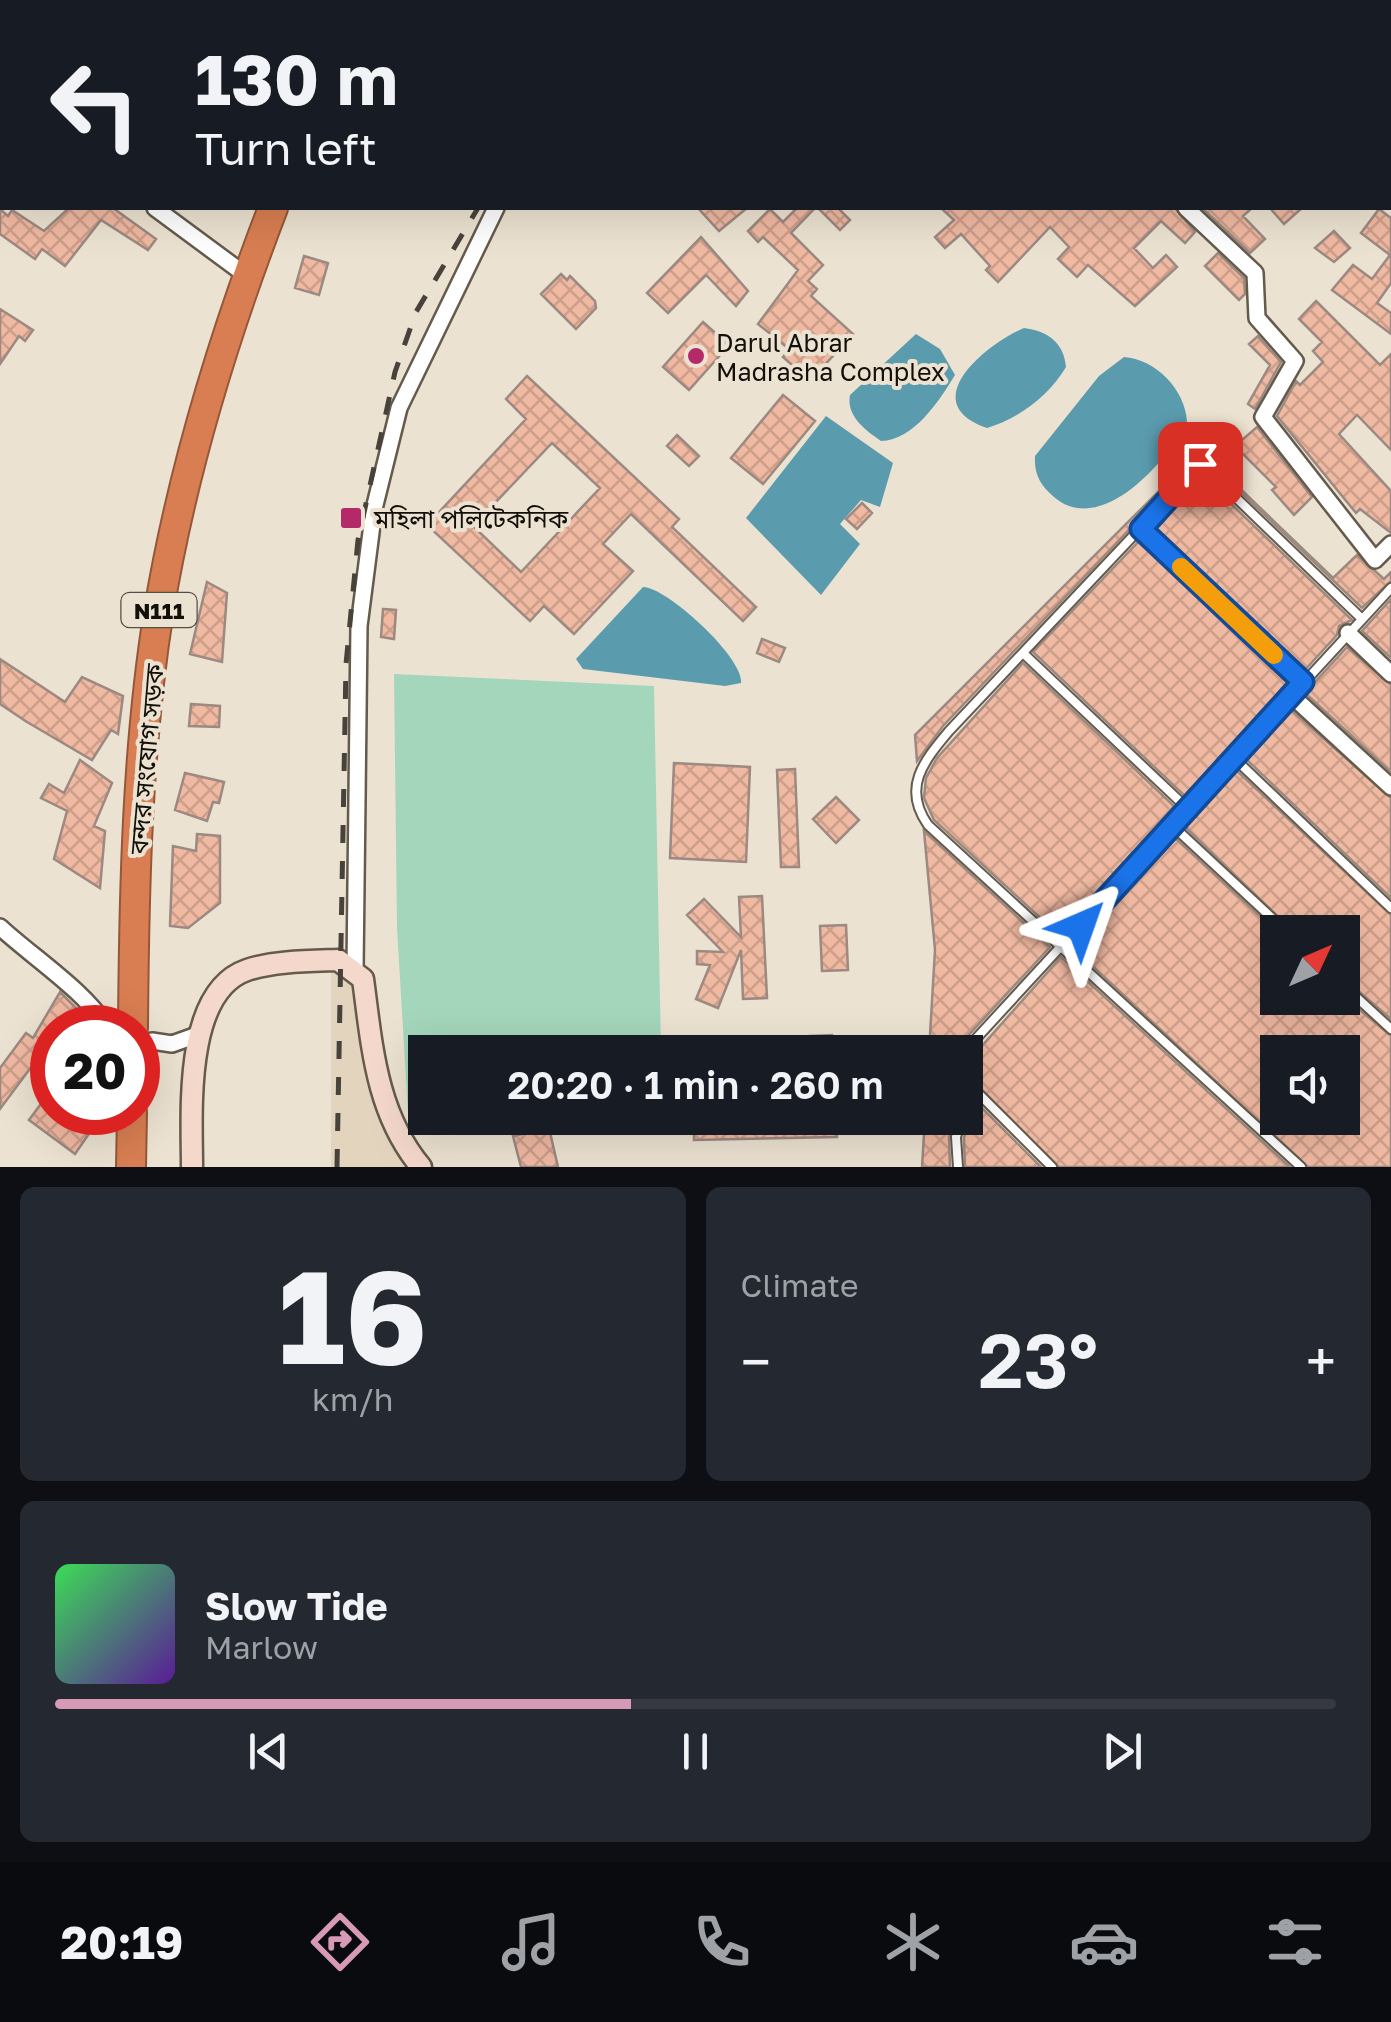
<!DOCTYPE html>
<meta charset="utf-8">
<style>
:root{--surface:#171b24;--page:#242831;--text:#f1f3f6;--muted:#9ea1a6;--line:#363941;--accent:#d699b6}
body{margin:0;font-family:"Golos Text","Noto Sans Bengali",sans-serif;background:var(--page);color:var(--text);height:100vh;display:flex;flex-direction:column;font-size:38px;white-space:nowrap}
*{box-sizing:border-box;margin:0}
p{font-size:32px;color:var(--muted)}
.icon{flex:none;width:55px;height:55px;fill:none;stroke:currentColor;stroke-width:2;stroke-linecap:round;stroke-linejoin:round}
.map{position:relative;height:1167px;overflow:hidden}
.side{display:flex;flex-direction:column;gap:20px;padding:20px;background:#0d0f14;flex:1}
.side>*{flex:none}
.top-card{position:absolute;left:0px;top:0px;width:1392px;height:210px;box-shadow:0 10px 40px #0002;background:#171b24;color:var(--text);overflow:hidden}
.needle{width:65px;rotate:46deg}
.buttons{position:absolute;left:1260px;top:915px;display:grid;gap:20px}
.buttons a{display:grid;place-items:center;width:100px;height:100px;border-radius:0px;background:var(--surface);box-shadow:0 10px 40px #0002;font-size:50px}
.speed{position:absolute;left:30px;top:1005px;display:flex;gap:20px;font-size:50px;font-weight:700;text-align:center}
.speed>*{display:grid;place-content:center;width:130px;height:130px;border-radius:50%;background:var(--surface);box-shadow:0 10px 40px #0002;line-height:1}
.speed .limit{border:15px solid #d22;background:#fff;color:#111}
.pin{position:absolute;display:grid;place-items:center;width:85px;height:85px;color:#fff;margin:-42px;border-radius:20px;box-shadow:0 5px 15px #0006}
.me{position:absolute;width:110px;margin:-55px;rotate:43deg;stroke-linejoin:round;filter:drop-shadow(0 0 8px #0008)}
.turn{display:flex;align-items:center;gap:35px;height:210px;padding:0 30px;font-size:45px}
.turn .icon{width:130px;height:130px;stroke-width:2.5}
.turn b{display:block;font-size:70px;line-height:85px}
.big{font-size:75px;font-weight:600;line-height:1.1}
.side .card{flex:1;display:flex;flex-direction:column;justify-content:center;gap:15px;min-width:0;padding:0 35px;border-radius:15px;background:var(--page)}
.side .dial{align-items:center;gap:0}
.dial b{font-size:130px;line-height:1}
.song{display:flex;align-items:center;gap:30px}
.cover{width:120px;height:120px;border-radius:15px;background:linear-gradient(135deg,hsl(130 70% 55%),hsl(270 70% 35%))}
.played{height:10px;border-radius:5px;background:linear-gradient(90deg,var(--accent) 45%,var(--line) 45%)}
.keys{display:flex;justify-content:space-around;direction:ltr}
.heat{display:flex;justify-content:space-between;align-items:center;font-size:55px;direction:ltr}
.side .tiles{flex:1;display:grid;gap:20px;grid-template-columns:1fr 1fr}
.card:last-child{grid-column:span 2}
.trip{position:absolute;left:408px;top:1035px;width:575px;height:100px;border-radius:0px;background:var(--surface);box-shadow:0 10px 40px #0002;font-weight:600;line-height:100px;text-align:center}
.menu{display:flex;height:160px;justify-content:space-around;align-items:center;background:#090b0e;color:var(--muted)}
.menu .icon{width:70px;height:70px}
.menu .selected{color:var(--accent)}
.menu b{font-size:45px;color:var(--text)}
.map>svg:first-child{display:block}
.built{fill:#e3d5bd}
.park{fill:#a3d6bb}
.water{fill:#5b9bae}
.building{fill:url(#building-cross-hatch);stroke:#9c8981;stroke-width:2.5;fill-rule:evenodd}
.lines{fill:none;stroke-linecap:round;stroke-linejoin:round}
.lane-casing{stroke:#645b4c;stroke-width:12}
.street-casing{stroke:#645b4c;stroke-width:20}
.secondary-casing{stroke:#645b4c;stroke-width:25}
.highway-casing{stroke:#945839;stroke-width:32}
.lane{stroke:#fff;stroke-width:8}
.street{stroke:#fff;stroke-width:15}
.secondary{stroke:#f4d8cb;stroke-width:20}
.highway{stroke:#d97e52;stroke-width:28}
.rail{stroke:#47423a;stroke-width:5;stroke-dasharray:18 18;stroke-linecap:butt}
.route-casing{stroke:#114b97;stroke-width:25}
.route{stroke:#1a73e8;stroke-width:18}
.slow{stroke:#f59e0b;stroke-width:18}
.poi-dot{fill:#b42a68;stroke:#ece2d1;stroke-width:4}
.labels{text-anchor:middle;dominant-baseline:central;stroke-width:8;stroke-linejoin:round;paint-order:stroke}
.shield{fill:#ece2d1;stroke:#544f46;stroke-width:2.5}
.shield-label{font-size:22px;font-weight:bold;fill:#13100a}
.poi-label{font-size:25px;fill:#13100a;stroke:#ece2d1;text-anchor:start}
.street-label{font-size:25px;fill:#13100a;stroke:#ece2d1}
</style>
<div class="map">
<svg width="1391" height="1167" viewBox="0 0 1391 1167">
<defs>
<pattern id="building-cross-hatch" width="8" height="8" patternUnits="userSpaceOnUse" patternTransform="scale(2.5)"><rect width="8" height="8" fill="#f0b9a2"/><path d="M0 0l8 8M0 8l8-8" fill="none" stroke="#cd9e8a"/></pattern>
</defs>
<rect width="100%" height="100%" fill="#ece2d1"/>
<path class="built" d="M 331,971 L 350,971 L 373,1102 L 388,1136 L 409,1167 L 331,1167 Z"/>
<path class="park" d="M 394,674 L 654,686 L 661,1052 L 425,1052 L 425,1111 L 408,1113 L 397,928 Z"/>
<path class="water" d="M 1024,328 C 1047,331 1064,342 1066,367 C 1049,396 1018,419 987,428 C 914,403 986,344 1024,328 Z
M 916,334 L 940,349 L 955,375 C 939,401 914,440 881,441 C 865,430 846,416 850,395 Z
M 1124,357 C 1155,359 1185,389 1187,421 C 1167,463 1100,537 1054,497 C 1040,485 1034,474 1035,456 L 1099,376 Z
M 826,416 L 893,463 L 880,507 L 861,500 L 840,524 L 860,544 L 821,595 L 746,518 Z
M 643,587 C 667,587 745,659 741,683 L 725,686 L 583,669 L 576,659 Z"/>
<path class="building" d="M 69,208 L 113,208 L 156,239 L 148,250 L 101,220 L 65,266 L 42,249 L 35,259 L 0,234 L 0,209 L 8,216 L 12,210 L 44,231 Z
M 698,208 L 747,208 L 719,231 Z
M 797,208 L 815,208 L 791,233 L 823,265 L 808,281 L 817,289 L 811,296 L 853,334 L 810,381 L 783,357 L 789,349 L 758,324 L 798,270 L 763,237 L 758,242 L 748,231 L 770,209 L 783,222 Z
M 818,208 L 838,208 L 850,220 L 840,230 Z
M 941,208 L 1175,208 L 1195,232 L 1185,243 L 1161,221 L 1134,248 L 1153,268 L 1166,255 L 1177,267 L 1135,306 L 1088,265 L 1077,277 L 1058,259 L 1069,247 L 1050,227 L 998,282 L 986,270 L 990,266 L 961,234 L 945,248 L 935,237 L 954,220 Z
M 1202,208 L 1252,208 L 1243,216 L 1265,239 L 1250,253 Z
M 1270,208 L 1302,208 L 1284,224 Z
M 1379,209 L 1391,218 L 1391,283 L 1377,303 L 1391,313 L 1391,334 L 1332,290 L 1353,265 L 1372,279 L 1390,255 L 1361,233 Z
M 1334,231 L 1350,248 L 1334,262 L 1315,248 Z
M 701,237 L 748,291 L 736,306 L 706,275 L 668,313 L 647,293 Z
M 1218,253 L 1244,278 L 1245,294 L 1239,300 L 1205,266 Z
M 304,256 L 328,263 L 319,295 L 295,288 Z
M 561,274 L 567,280 L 570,276 L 595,301 L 596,308 L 576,329 L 541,294 Z
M 1316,301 L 1380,365 L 1391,354 L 1391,450 L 1357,415 L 1339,434 L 1391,491 L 1391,533 L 1360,509 L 1356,513 L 1277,416 L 1296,381 L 1300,385 L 1323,362 L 1313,351 L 1322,342 L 1299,319 Z
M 0,309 L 33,330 L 25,341 L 19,336 L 0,364 Z
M 703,322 L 729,345 L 689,390 L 663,367 Z
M 1258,336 L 1281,362 L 1255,409 L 1248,404 L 1270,365 L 1249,344 Z
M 527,376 L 679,519 L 672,527 L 756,607 L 743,621 L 631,514 L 603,544 L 633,571 L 574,634 L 544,606 L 530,621 L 427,525 L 526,419 L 506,399 ZM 552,443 L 600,488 L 521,572 L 473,526 Z
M 783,395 L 815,421 L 763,484 L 731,458 Z
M 1257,427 L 1312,497 L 1294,515 L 1272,490 L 1276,487 L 1235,446 Z
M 677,435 L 699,456 L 689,466 L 667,446 Z
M 1200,450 L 1333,578 L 1357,555 L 1384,579 L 1391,572 L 1391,581 L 1362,608 L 1206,459 L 1198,457 L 943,726 L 917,761 L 915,735 Z
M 1201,475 L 1352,620 L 1339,626 L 1337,635 L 1303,672 L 1151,528 Z
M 862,503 L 872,513 L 857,529 L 846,519 Z
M 1141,539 L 1293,683 L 1282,688 L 1280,697 L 1187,798 L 1033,652 Z
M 207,582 L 227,593 L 222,662 L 190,654 Z
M 1391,599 L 1391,658 L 1362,631 Z
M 383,609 L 396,610 L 394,639 L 381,637 Z
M 762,639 L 785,648 L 779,662 L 757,653 Z
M 1347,647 L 1391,685 L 1391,772 L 1305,693 Z
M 0,659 L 65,702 L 82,677 L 123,696 L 118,734 L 111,730 L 92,760 L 27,722 L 0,704 Z
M 1023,663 L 1177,809 L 1060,936 L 934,820 L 924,798 L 926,778 L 937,758 Z
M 191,704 L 220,706 L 219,727 L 189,726 Z
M 1290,709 L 1391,798 L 1391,898 L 1245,758 Z
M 80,760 L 112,783 L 94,826 L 105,831 L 100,888 L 54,859 L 67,811 L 41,798 L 49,784 L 64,793 Z
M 674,763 L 750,767 L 746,862 L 670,858 Z
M 795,769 L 799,867 L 781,867 L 777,770 Z
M 1235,769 L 1391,915 L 1391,1019 L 1342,977 L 1342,932 L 1294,932 L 1183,825 Z
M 185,773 L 224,782 L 219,803 L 213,802 L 207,821 L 175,810 Z
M 836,797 L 859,820 L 836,843 L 813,819 Z
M 924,831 L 1050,947 L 966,1038 L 959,1052 L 929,1052 L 935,950 Z
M 197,834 L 220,836 L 220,903 L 188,928 L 170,926 L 173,846 L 196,851 Z
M 1173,836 L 1278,933 L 1278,998 L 1342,995 L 1391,1036 L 1391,1167 L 1308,1167 L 1071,946 ZM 1278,1052 L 1342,1052 L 1342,1118 L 1278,1118 Z
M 762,896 L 767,998 L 743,999 L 741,950 L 718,1008 L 696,999 L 710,965 L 697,964 L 697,951 L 723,952 L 687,915 L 704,899 L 741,937 L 739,897 Z
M 846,925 L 848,970 L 822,971 L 820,926 Z
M 1061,957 L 1290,1167 L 1059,1167 L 965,1073 L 965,1065 Z
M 60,992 L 83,1015 L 75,1028 L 52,1028 L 52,1039 L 0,1109 L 0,1068 L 26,1033 L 33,1038 Z
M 832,1035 L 832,1051 L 810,1051 L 810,1036 Z
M 974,1100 L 1041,1167 L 965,1167 L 964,1138 Z
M 43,1101 L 52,1112 L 88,1135 L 75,1154 L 29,1120 Z
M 694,1118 L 837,1118 L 837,1137 L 694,1140 Z
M 925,1118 L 954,1118 L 949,1137 L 950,1167 L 922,1167 Z
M 549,1128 L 558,1167 L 521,1167 L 513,1136 Z"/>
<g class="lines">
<defs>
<path id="lane" d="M 1141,529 L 1303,682
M 1023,653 L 1189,810
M 1234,758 L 1391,908
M 1174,827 L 1287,932
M 1342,984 L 1391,1029
M 965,1058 L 972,1043 L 1391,588
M 965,1080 L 1052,1167
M 965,1106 L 970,1088
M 958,1167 L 956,1137 L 962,1118
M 1301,1167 L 928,825 C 902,788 923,762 949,731 L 1201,464 L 1361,618"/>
<path id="street" d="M 481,0 L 483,2
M 709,0 L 719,2
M 918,0 L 921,2
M 1363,0 L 1365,2
M 649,2 L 651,0
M 750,2 L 755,0
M 1121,2 L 1124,0
M 1390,34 L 1391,36
M 0,120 L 2,122
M 155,208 L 247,276
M 1186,208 L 1255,273 L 1257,318 L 1295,361 L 1263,417 L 1375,560 L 1391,544
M 1348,633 L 1391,674
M 1291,695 L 1391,787
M 0,927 C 31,956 88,993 107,1028
M 355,970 L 359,626 L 374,509 L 399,408 L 496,208
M 152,1041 L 172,1044 L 200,1034"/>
<path id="secondary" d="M 192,1167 C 192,1114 183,992 247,970 C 274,961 309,961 338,960 L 363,979 C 372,1046 376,1113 421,1167"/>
<path id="highway" d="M 346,2 L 347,0
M 133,1028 C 134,889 137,747 159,610 C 182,472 223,338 273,208
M 131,1167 L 132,1112"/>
</defs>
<use href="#lane" class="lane-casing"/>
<use href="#street" class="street-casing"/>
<use href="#secondary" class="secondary-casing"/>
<use href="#highway" class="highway-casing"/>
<use href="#lane" class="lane"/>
<use href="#street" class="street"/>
<use href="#secondary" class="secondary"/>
<use href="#highway" class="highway"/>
<path class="rail" d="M 557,2 L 558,0
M 337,1167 L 346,664 L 358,540 L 395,372 L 416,312 L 478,208"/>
</g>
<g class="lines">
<defs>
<path id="route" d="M 1081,926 L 1303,682 L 1141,529 L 1200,464"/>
</defs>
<use href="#route" class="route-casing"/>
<use href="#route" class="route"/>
<path class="slow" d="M 1181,567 L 1274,655"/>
</g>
<g class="poi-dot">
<circle cx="696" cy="356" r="10"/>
<rect x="339" y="506" width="24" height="24" rx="5"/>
</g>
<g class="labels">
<rect class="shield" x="121.5" y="593" width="75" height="34" rx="8"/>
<g class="shield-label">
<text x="159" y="610">N111</text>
</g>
<g class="poi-label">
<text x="716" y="342">Darul Abrar<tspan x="716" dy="29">Madrasha Complex</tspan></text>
<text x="374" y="518">মহিলা পলিটেকনিক</text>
</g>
<g class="street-label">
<text transform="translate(146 759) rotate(-85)">বন্দর সংযোগ সড়ক</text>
</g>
</g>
</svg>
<div class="buttons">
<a><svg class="needle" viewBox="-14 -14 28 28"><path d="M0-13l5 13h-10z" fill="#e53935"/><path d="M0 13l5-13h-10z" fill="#9ea1a6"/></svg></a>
<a><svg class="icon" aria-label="sound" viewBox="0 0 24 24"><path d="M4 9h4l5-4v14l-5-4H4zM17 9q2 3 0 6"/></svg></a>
</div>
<div class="speed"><div class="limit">20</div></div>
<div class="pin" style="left:1200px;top:464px;background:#d93025"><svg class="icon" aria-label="arrive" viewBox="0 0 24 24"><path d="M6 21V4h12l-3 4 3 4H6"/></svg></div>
<svg class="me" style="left:1081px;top:926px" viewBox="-20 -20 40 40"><path d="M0-17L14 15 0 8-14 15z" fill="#1a73e8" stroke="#fff" stroke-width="4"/></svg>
<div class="trip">20:20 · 1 min · 260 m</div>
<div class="top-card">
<div class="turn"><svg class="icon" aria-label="left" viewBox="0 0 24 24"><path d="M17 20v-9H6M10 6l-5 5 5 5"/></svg><div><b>130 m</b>Turn left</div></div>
</div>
</div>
<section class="side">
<div class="tiles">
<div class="card dial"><b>16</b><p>km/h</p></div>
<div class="card"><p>Climate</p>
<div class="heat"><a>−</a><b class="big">23°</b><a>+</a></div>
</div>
<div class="card">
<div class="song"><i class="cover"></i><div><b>Slow Tide</b><p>Marlow</p></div></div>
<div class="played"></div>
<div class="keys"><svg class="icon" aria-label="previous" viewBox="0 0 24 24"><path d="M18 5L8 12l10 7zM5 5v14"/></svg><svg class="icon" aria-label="pause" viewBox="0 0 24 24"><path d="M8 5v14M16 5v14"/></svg><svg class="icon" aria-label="next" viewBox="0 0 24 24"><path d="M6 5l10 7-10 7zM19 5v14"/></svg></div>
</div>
</div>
</section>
<nav class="menu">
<b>20:19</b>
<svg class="icon selected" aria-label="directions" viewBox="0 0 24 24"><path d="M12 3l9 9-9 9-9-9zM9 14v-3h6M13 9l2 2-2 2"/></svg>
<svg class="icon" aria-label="music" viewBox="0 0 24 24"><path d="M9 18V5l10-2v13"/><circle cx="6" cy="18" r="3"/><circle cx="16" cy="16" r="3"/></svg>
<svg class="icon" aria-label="phone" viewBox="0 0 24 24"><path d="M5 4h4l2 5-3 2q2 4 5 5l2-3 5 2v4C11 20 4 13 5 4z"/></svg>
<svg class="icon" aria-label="climate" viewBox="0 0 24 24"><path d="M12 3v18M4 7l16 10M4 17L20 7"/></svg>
<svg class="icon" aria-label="car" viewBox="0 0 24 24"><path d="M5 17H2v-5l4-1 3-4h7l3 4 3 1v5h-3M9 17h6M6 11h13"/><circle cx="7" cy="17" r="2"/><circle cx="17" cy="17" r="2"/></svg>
<svg class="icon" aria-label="filters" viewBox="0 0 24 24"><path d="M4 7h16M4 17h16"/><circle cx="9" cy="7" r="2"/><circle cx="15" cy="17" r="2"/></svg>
</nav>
